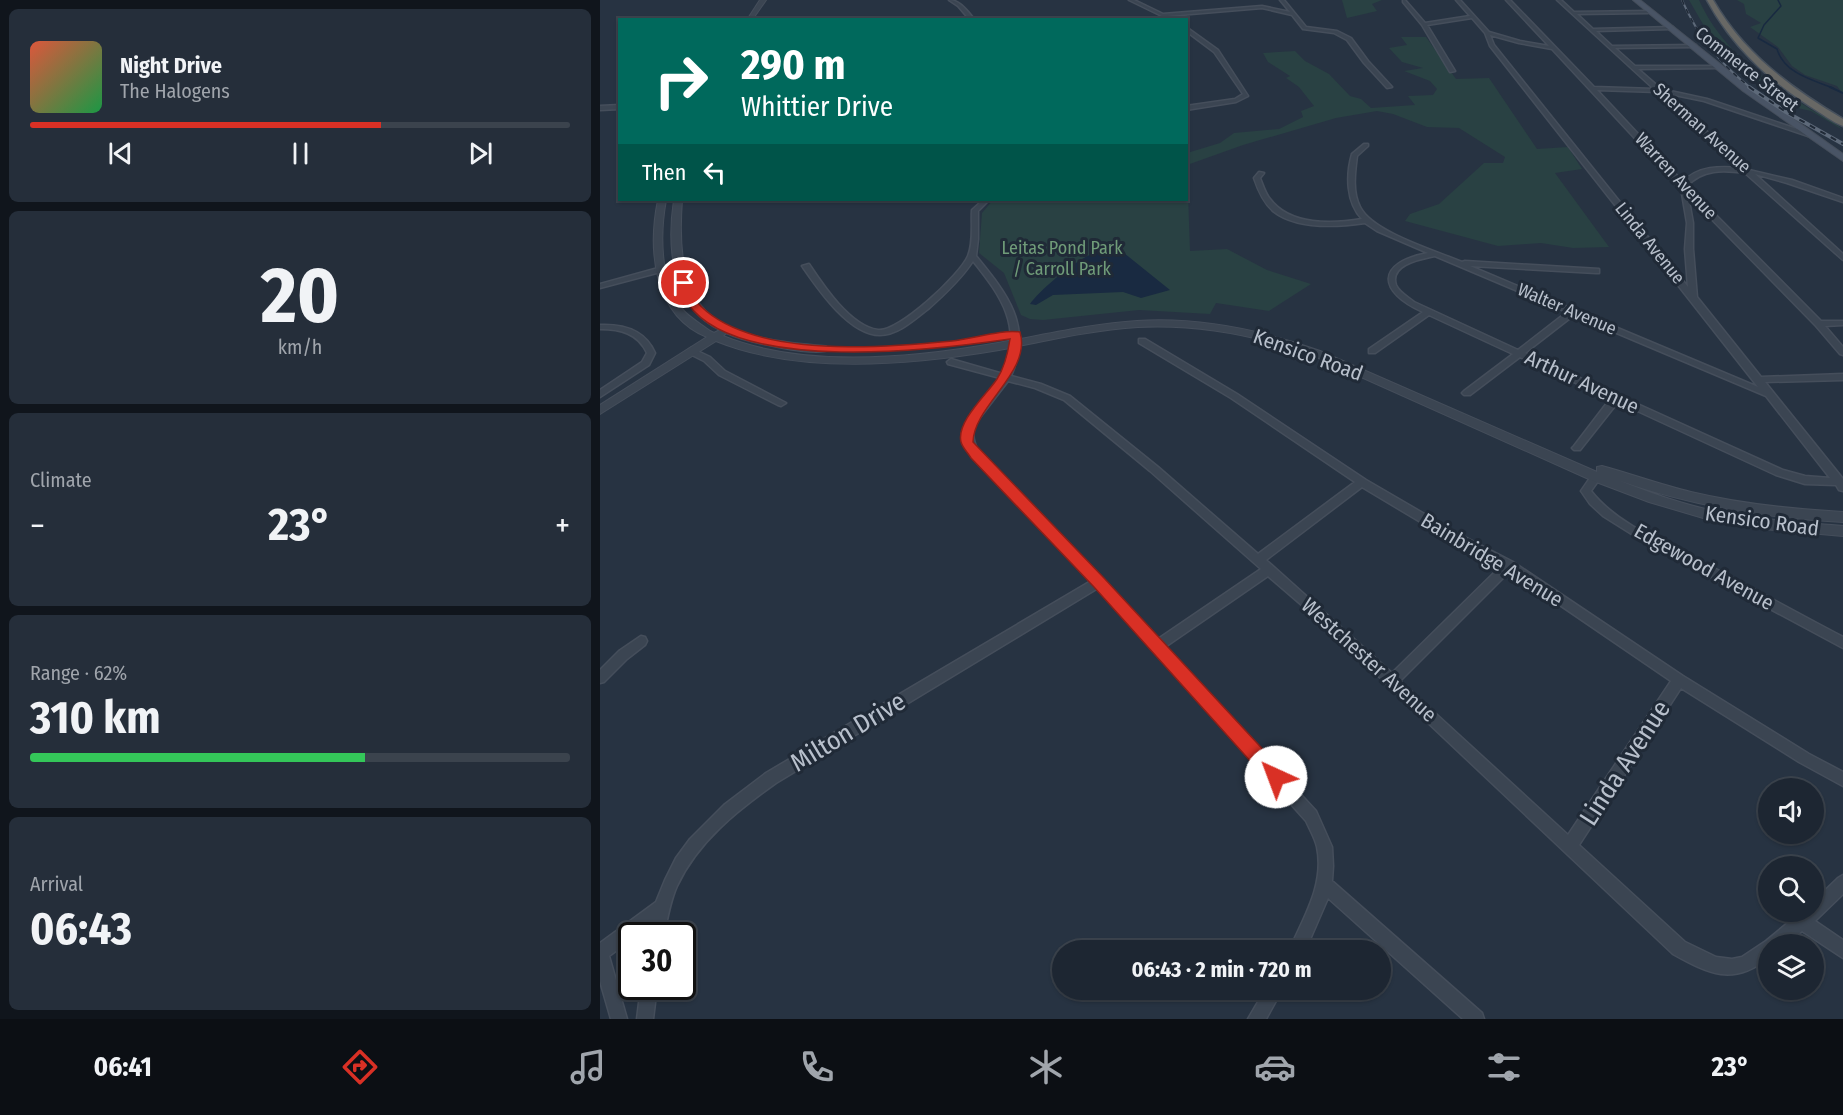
<!DOCTYPE html>
<meta charset="utf-8">
<style>
:root{--surface:#1d2632;--page:#252e3a;--text:#f1f3f6;--muted:#a0a5ac;--line:#3b434d;--accent:#d93025}
body{margin:0;font-family:"Fira Sans Condensed",sans-serif;background:var(--page);color:var(--text);height:100vh;display:flex;flex-direction:column;font-size:22px;white-space:nowrap}
*{box-sizing:border-box;margin:0}
p{font-size:20px;color:var(--muted)}
.icon{flex:none;width:33px;height:33px;fill:none;stroke:currentColor;stroke-width:2;stroke-linecap:round;stroke-linejoin:round}
.map{position:relative;flex:1;overflow:hidden}
.details{display:flex;flex-direction:column;gap:9px;padding:9px;background:#10151c;width:600px}
.details>*{flex:none}
.guide{position:absolute;left:18px;top:18px;width:570px;height:183px;border-radius:0px;box-shadow:0 2px 4px #0004,0 0 0 2px var(--line);background:#00695c;color:#fff;overflow:hidden}
.fabs{position:absolute;left:1158px;top:778px;display:grid;gap:12px}
.fabs a{display:grid;place-items:center;width:66px;height:66px;border-radius:50%;background:var(--surface);box-shadow:0 2px 4px #0004,0 0 0 2px var(--line);font-size:30px}
.speed{position:absolute;left:18px;top:922px;display:flex;gap:12px;font-size:30px;font-weight:700;text-align:center}
.speed>*{display:grid;place-content:center;width:78px;height:78px;border-radius:50%;background:var(--surface);box-shadow:0 2px 4px #0004,0 0 0 2px var(--line);line-height:1}
.speed .limit{border:3px solid #111;border-radius:9px;background:#fff;color:#111}
.pin{position:absolute;display:grid;place-items:center;width:51px;height:51px;color:#fff;margin:-26px;border:3px solid #fff;border-radius:50%;box-shadow:0 2px 6px #0007}
.me{position:absolute;width:66px;margin:-33px;rotate:317deg;stroke-linejoin:round;filter:drop-shadow(0 0 4px #0008)}
.turn{display:flex;align-items:center;gap:21px;height:126px;padding:0 24px;font-size:27px}
.turn .icon{width:78px;height:78px;stroke-width:2.5}
.turn b{display:block;font-size:42px;line-height:51px}
.then{display:flex;align-items:center;height:57px;padding:0 24px;background:#0003;gap:12px;font-size:22px}
.big{font-size:45px;font-weight:700;line-height:1.1}
.details .card{flex:1;display:flex;flex-direction:column;justify-content:center;gap:9px;min-width:0;padding:0 21px;border-radius:9px;background:var(--page)}
.details .dial{align-items:center;gap:0}
.dial b{font-size:78px;line-height:1}
.song{display:flex;align-items:center;gap:18px}
.cover{width:72px;height:72px;border-radius:9px;background:linear-gradient(135deg,hsl(10 70% 55%),hsl(140 70% 35%))}
.played{height:6px;border-radius:3px;background:linear-gradient(90deg,var(--accent) 65%,var(--line) 65%)}
.keys{display:flex;justify-content:space-around;direction:ltr}
.heat{display:flex;justify-content:space-between;align-items:center;font-size:33px;direction:ltr}
.charge{height:9px;border-radius:4px;background:linear-gradient(90deg,#34c759 62%,var(--line) 0)}
.trip{position:absolute;left:452px;top:940px;width:339px;height:60px;border-radius:30px;background:var(--surface);box-shadow:0 2px 4px #0004,0 0 0 2px var(--line);font-weight:700;line-height:60px;text-align:center}
.menu{display:flex;height:96px;justify-content:space-around;align-items:center;background:#0c0f14;color:var(--muted)}
.menu .icon{width:42px;height:42px}
.menu .on{color:var(--accent)}
.menu b{font-size:27px;color:var(--text)}
main{display:flex;flex:1;min-height:0}
.map>svg:first-child{display:block}
.green{fill:#294143}
.water{fill:#192a41}
.lines{fill:none;stroke-linecap:round;stroke-linejoin:round}
.stream-far1{stroke:#192a41;stroke-width:1.5}
.stream{stroke:#192a41;stroke-width:2}
.minor-casing{stroke:#454e5b;stroke-width:3}
.tertiary-casing{stroke:#454e5b;stroke-width:2}
.secondary-casing{stroke:#454e5b;stroke-width:2}
.trunk-casing{stroke:#46505c;stroke-width:3}
.minor{fill:#3b4552;fill-rule:evenodd}
.tertiary{fill:#3b4552;fill-rule:evenodd}
.secondary{fill:#495465;fill-rule:evenodd}
.trunk{fill:#686865;fill-rule:evenodd}
.rail-far1-casing{stroke:#5d6979;stroke-width:2}
.rail-casing{stroke:#5d6979;stroke-width:4}
.rail-far1{stroke:#202a37;stroke-width:1.5;stroke-dasharray:5;stroke-linecap:butt}
.rail{stroke:#202a37;stroke-width:2;stroke-dasharray:6;stroke-linecap:butt}
.route{fill:#d93025;stroke:#8d1f18;stroke-width:1.5}
.labels{text-anchor:middle;dominant-baseline:central;stroke-width:6;stroke-linejoin:round;paint-order:stroke}
.far-street-label{font-size:18px;fill:#b8c0cc;stroke:#202a37}
.far-park-label{font-size:18px;fill:#709c79;stroke:#202a37}
.street-label{font-size:21px;fill:#b8c0cc;stroke:#202a37}
.near-street-label{font-size:26px;fill:#b8c0cc;stroke:#202a37}
</style>
<main>
<section class="details">
<div class="card">
<div class="song"><i class="cover"></i><div><b>Night Drive</b><p>The Halogens</p></div></div>
<div class="played"></div>
<div class="keys"><svg class="icon" aria-label="previous" viewBox="0 0 24 24"><path d="M18 5L8 12l10 7zM5 5v14"/></svg><svg class="icon" aria-label="pause" viewBox="0 0 24 24"><path d="M8 5v14M16 5v14"/></svg><svg class="icon" aria-label="next" viewBox="0 0 24 24"><path d="M6 5l10 7-10 7zM19 5v14"/></svg></div>
</div>
<div class="card dial"><b>20</b><p>km/h</p></div>
<div class="card"><p>Climate</p>
<div class="heat"><a>−</a><b class="big">23°</b><a>+</a></div>
</div>
<div class="card"><p>Range · 62%</p><b class="big">310 km</b><div class="charge"></div></div>
<div class="card"><p>Arrival</p><b class="big">06:43</b></div>
</section>
<div class="map">
<svg width="1243" height="1019" viewBox="0 0 1243 1019">
<rect width="100%" height="100%" fill="#273342"/>
<path class="green" d="M 742,0 L 782,0 L 772,4 L 777,11 L 747,18 Z
M 1089,0 L 1099,0 C 1120,47 1161,78 1204,105 C 1216,113 1233,120 1243,130 L 1211,111 L 1193,107 L 1156,83 L 1115,45 Z
M 1137,0 L 1243,0 L 1243,94 L 1237,86 L 1205,75 L 1192,66 L 1178,47 L 1150,27 L 1161,23 L 1146,14 L 1144,4 Z
M 801,37 L 826,37 L 856,79 L 889,78 L 937,149 L 968,147 L 982,169 L 955,173 L 1009,247 L 973,248 L 941,243 L 898,246 L 805,221 L 810,214 L 839,204 L 884,163 L 903,163 L 905,157 L 859,128 L 827,127 L 793,114 L 777,111 L 736,118 L 643,145 L 587,165 L 590,251 L 627,249 L 667,270 L 711,284 L 669,311 L 616,303 L 610,314 L 539,310 L 443,320 L 430,319 L 421,315 L 404,273 L 379,253 L 382,213 L 393,200 L 586,200 L 587,153 L 620,143 L 634,133 L 679,129 L 703,117 L 701,111 L 714,106 L 699,87 L 686,78 L 690,76 L 668,62 L 663,53 L 695,51 L 705,61 L 729,74 L 750,96 L 761,99 L 771,108 L 815,105 L 808,96 L 833,95 L 837,89 L 830,81 L 804,71 L 823,68 L 802,62 L 789,48 L 807,45 Z"/>
<path class="water" d="M 501,250 L 524,253 L 570,290 L 541,298 L 523,292 L 453,295 L 436,305 L 430,304 C 441,288 482,255 501,250 Z"/>
<g class="lines">
<path class="stream-far1" d="M 1178,0 L 1181,6 L 1164,25 L 1158,38 L 1177,49 C 1184,73 1212,80 1233,88"/>
<path class="stream" d="M 1230,87 L 1243,93"/>
<defs>
<path id="minor" d="M 349,0 C 360,0 368,12 375,20 L 370,20 L 358,6 Z
M 529,0 L 534,0 L 563,14 L 662,6 L 690,12 L 680,0 L 684,0 L 706,27 L 737,31 L 751,38 L 768,61 L 792,87 L 787,88 L 764,63 L 747,40 L 734,33 L 703,29 L 692,15 L 662,8 L 567,16 L 568,17 L 566,18 Z
M 803,0 L 805,0 L 825,23 L 870,16 L 856,0 L 860,0 L 889,32 L 920,41 L 949,46 L 906,0 L 910,0 L 994,87 L 1054,89 L 957,0 L 961,0 L 974,12 L 1050,11 L 1048,13 L 977,14 L 993,29 L 1073,27 L 1071,29 L 996,31 L 1012,46 L 1096,45 L 1094,47 L 1015,48 L 1035,66 L 1121,66 L 1119,68 L 1038,69 L 1061,89 L 1107,99 L 1212,134 L 1212,136 L 1208,136 L 1104,101 L 1065,93 L 1149,170 L 1192,180 L 1243,198 L 1243,202 L 1187,183 L 1155,174 L 1243,254 L 1243,260 L 1145,173 C 1123,170 1103,169 1087,186 L 1221,321 L 1243,321 L 1243,325 L 1225,326 L 1243,347 L 1243,355 L 1240,354 L 1216,326 L 1088,195 L 1093,223 L 1093,249 L 1097,297 L 1161,377 L 1243,374 L 1243,380 L 1165,382 L 1243,479 L 1243,491 L 1239,490 L 1236,485 L 1205,484 L 1176,475 L 1018,402 L 980,450 L 974,450 L 972,448 L 974,446 L 1010,399 L 920,357 L 870,395 L 864,395 L 862,393 L 864,391 L 913,354 L 829,315 L 775,353 L 769,353 L 769,349 L 823,312 C 778,292 775,263 828,253 L 777,231 L 765,223 C 737,227 697,230 673,211 C 663,202 658,190 654,178 L 659,172 L 664,173 L 660,178 C 663,185 665,193 670,199 C 690,226 733,224 762,219 C 746,202 746,175 752,154 L 764,144 L 768,144 L 768,146 L 757,156 C 755,172 752,191 760,207 C 772,232 836,251 862,262 L 865,261 L 999,269 L 999,273 L 996,273 L 870,266 L 1158,387 L 890,46 L 885,33 L 872,18 L 827,25 L 855,71 L 850,72 L 822,25 L 803,2 ZM 890,35 L 919,43 L 952,49 L 1081,188 L 1087,223 L 1085,249 L 1088,287 L 894,45 ZM 997,90 L 1058,92 L 1141,168 C 1120,166 1098,166 1083,182 ZM 835,256 L 967,312 L 918,350 L 814,302 C 808,297 799,292 796,285 C 789,264 822,259 835,256 ZM 974,315 L 1166,396 L 1230,478 L 1205,476 L 1183,470 L 925,353 Z
M 586,27 L 618,50 L 648,96 L 636,102 L 586,110 L 586,106 L 635,99 L 643,94 L 614,52 L 586,31 Z
M 20,105 L 20,109 L 0,110 L 0,106 Z
M 383,200 L 389,200 L 378,211 L 378,239 L 376,256 C 407,294 433,325 411,376 L 441,384 L 470,396 L 558,467 L 658,554 L 755,482 L 631,398 L 539,343 L 539,339 L 545,339 L 637,394 L 766,480 L 857,533 L 913,562 L 1083,676 L 1209,754 L 1243,772 L 1243,786 L 1199,762 L 1081,688 L 979,845 L 1085,942 L 1116,957 L 1132,959 L 1142,957 L 1166,941 L 1201,912 L 1214,912 L 1214,901 L 1238,878 L 1243,875 L 1243,894 L 1215,921 L 1243,940 L 1243,958 L 1202,931 L 1185,945 L 1168,945 L 1168,958 C 1133,986 1109,974 1073,954 L 718,619 L 668,576 L 565,647 L 716,811 L 732,847 L 733,866 L 732,881 L 882,1013 L 884,1019 L 863,1019 L 728,898 L 705,951 L 689,951 C 703,918 725,885 717,847 C 715,838 710,830 706,821 L 498,588 L 176,783 C 137,811 98,841 77,886 C 70,902 67,919 64,936 L 48,936 L 50,925 L 36,936 L 32,936 L 32,939 L 9,956 L 27,1019 L 11,1019 L 0,981 L 0,943 L 56,902 L 65,880 L 76,858 L 90,839 L 124,805 L 166,773 L 491,581 L 372,457 C 349,417 383,409 400,378 L 348,364 L 347,362 L 351,359 L 403,374 C 423,327 402,297 373,261 C 361,279 344,295 328,309 C 315,319 298,335 280,335 C 249,335 218,289 202,266 L 209,264 C 223,285 250,326 278,330 C 298,333 360,275 368,256 C 374,242 371,224 372,210 ZM 408,381 L 435,388 L 464,400 L 550,471 L 661,569 L 558,639 L 503,579 L 379,453 C 374,443 372,436 374,425 ZM 762,487 L 849,539 L 901,566 L 792,673 L 666,560 ZM 910,571 L 1071,681 L 968,835 L 800,681 Z
M 80,262 L 83,262 L 83,266 L 0,288 L 0,284 Z
M 0,325 C 24,324 45,330 55,353 L 49,365 L 0,397 L 0,390 L 42,362 L 47,353 C 38,333 20,329 0,329 Z
M 91,348 L 110,357 L 125,371 L 186,403 L 181,406 L 178,405 L 119,375 L 104,361 L 88,353 L 87,351 Z
M 996,474 L 1001,477 L 991,491 C 1019,527 1073,546 1112,567 C 1156,590 1199,614 1243,637 L 1243,648 L 1038,538 L 1003,516 L 990,504 L 981,491 L 992,475 Z
M 41,636 L 45,637 L 47,641 L 45,645 L 27,659 L 4,682 L 0,683 L 0,670 L 19,651 Z
M 41,987 L 57,987 L 53,1019 L 37,1019 Z
M 665,990 L 682,990 L 666,1019 L 648,1019 Z"/>
<path id="tertiary" d="M 160,0 L 166,0 L 152,20 L 147,20 Z
M 58,200 L 66,200 C 60,232 59,284 83,310 C 90,318 101,324 110,331 L 114,333 L 120,330 C 71,307 67,247 74,200 L 82,200 C 73,319 117,338 226,346 L 231,349 C 219,359 143,341 126,333 L 123,336 C 204,369 314,358 398,343 C 444,335 490,324 537,321 C 600,317 661,330 720,351 L 997,472 L 997,467 L 1002,466 C 1032,474 1061,485 1091,492 C 1141,504 1192,509 1243,512 L 1243,522 C 1166,518 1091,506 1018,480 C 1048,492 1078,503 1110,510 C 1154,520 1199,522 1243,526 L 1243,536 L 1153,528 L 1110,520 L 1049,502 L 991,480 L 712,355 C 656,335 598,324 538,327 C 491,330 445,341 399,350 C 311,365 200,375 116,341 L 0,414 L 0,405 L 107,337 C 53,315 48,249 58,200 Z"/>
<path id="secondary" d="M 1033,0 L 1040,0 L 1149,87 L 1243,154 L 1243,161 L 1143,91 Z"/>
<path id="trunk" d="M 1107,0 L 1113,0 C 1144,54 1191,88 1243,119 L 1243,126 C 1232,122 1221,113 1211,107 C 1167,79 1132,46 1107,0 Z"/>
</defs>
<use href="#minor" class="minor-casing"/>
<use href="#tertiary" class="tertiary-casing"/>
<use href="#secondary" class="secondary-casing"/>
<use href="#trunk" class="trunk-casing"/>
<use href="#minor" class="minor"/>
<use href="#tertiary" class="tertiary"/>
<use href="#secondary" class="secondary"/>
<use href="#trunk" class="trunk"/>
<defs>
<path id="rail-far1" d="M 1082,0 C 1098,37 1120,64 1151,88"/>
<path id="rail" d="M 1149,87 L 1186,112 L 1243,144"/>
</defs>
<use href="#rail-far1" class="rail-far1-casing"/>
<use href="#rail" class="rail-casing"/>
<use href="#rail-far1" class="rail-far1"/>
<use href="#rail" class="rail"/>
</g>
<path class="route" d="M 84,280 C 93,283 92,295 97,302 C 110,317 130,327 148,333 C 205,353 292,347 352,341 C 372,339 402,329 420,332 C 432,372 374,405 373,442 L 504,578 L 683,771 L 685,777 L 683,783 L 676,785 L 670,783 L 494,587 L 371,458 C 368,453 362,447 361,442 C 356,422 387,394 397,379 C 405,367 408,352 410,339 C 335,350 138,374 88,304 C 83,298 81,289 79,283 Z"/>
<g class="labels">
<g class="far-street-label">
<text transform="translate(1147 69) rotate(38)">Commerce Street</text>
<text transform="translate(1102 128) rotate(42)">Sherman Avenue</text>
<text transform="translate(1076 176) rotate(47)">Warren Avenue</text>
<text transform="translate(1050 243) rotate(51)">Linda Avenue</text>
<text transform="translate(967 309) rotate(23)">Walter Avenue</text>
</g>
<g class="far-park-label">
<text x="462" y="248">Leitas Pond Park<tspan x="462" dy="21">/ Carroll Park</tspan></text>
</g>
<g class="street-label">
<text transform="translate(708 355) rotate(20)">Kensico Road</text>
<text transform="translate(982 382) rotate(25)">Arthur Avenue</text>
<text transform="translate(1162 521) rotate(8)">Kensico Road</text>
<text transform="translate(892 560) rotate(31)">Bainbridge Avenue</text>
<text transform="translate(1104 567) rotate(29)">Edgewood Avenue</text>
<text transform="translate(769 660) rotate(42)">Westchester Avenue</text>
</g>
<g class="near-street-label">
<text transform="translate(248 732) rotate(-31)">Milton Drive</text>
<text transform="translate(1025 763) rotate(-57)">Linda Avenue</text>
</g>
</g>
</svg>
<div class="fabs">
<a><svg class="icon" aria-label="sound" viewBox="0 0 24 24"><path d="M4 9h4l5-4v14l-5-4H4zM17 9q2 3 0 6"/></svg></a>
<a><svg class="icon" aria-label="search" viewBox="0 0 24 24"><circle cx="10" cy="10" r="6"/><path d="M15 15l6 6"/></svg></a>
<a><svg class="icon" aria-label="layers" viewBox="0 0 24 24"><path d="M12 4l9 5-9 5-9-5zM3 14l9 5 9-5"/></svg></a>
</div>
<div class="speed"><div class="limit">30</div></div>
<div class="pin" style="left:84px;top:283px;background:#d93025"><svg class="icon" aria-label="arrive" viewBox="0 0 24 24"><path d="M6 21V4h12l-3 4 3 4H6"/></svg></div>
<svg class="me" style="left:676px;top:777px" viewBox="-20 -20 40 40"><circle r="19" fill="#fff"/><path d="M0-13L10 11 0 6-10 11z" fill="#d93025"/></svg>
<div class="trip">06:43 · 2 min · 720 m</div>
<div class="guide">
<div class="turn"><svg class="icon" aria-label="right" viewBox="0 0 24 24"><path d="M7 20v-9h11M14 6l5 5-5 5"/></svg><div><b>290 m</b>Whittier Drive</div></div>
<div class="then">Then<svg class="icon" aria-label="left" viewBox="0 0 24 24"><path d="M17 20v-9H6M10 6l-5 5 5 5"/></svg></div>
</div>
</div>
</main>
<nav class="menu">
<b>06:41</b>
<svg class="icon on" aria-label="directions" viewBox="0 0 24 24"><path d="M12 3l9 9-9 9-9-9zM9 14v-3h6M13 9l2 2-2 2"/></svg>
<svg class="icon" aria-label="music" viewBox="0 0 24 24"><path d="M9 18V5l10-2v13"/><circle cx="6" cy="18" r="3"/><circle cx="16" cy="16" r="3"/></svg>
<svg class="icon" aria-label="phone" viewBox="0 0 24 24"><path d="M5 4h4l2 5-3 2q2 4 5 5l2-3 5 2v4C11 20 4 13 5 4z"/></svg>
<svg class="icon" aria-label="climate" viewBox="0 0 24 24"><path d="M12 3v18M4 7l16 10M4 17L20 7"/></svg>
<svg class="icon" aria-label="car" viewBox="0 0 24 24"><path d="M5 17H2v-5l4-1 3-4h7l3 4 3 1v5h-3M9 17h6M6 11h13"/><circle cx="7" cy="17" r="2"/><circle cx="17" cy="17" r="2"/></svg>
<svg class="icon" aria-label="filters" viewBox="0 0 24 24"><path d="M4 7h16M4 17h16"/><circle cx="9" cy="7" r="2"/><circle cx="15" cy="17" r="2"/></svg>
<b>23°</b>
</nav>
